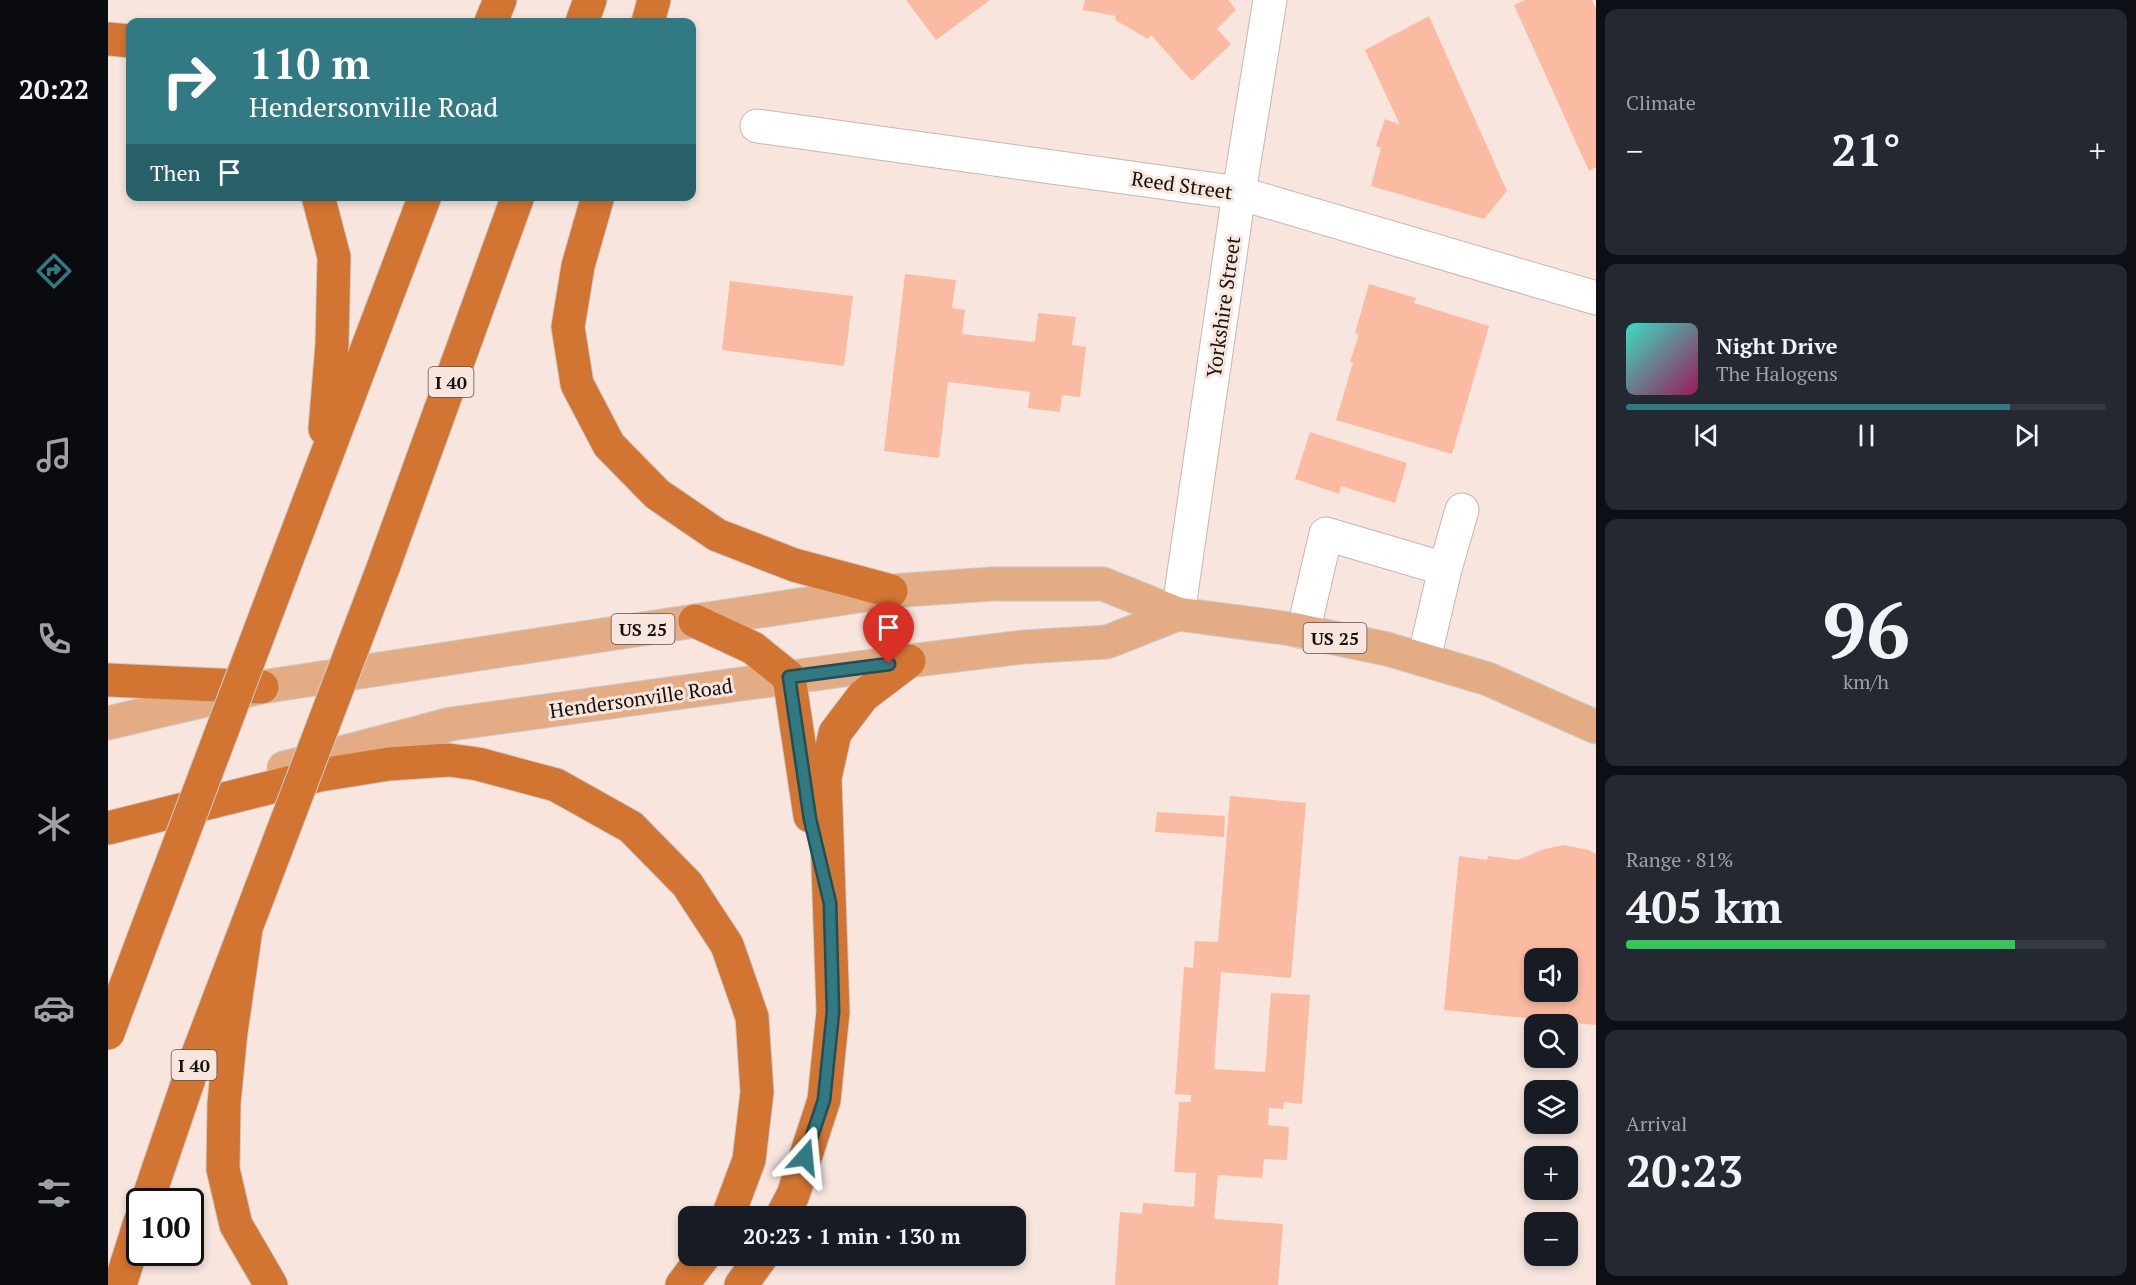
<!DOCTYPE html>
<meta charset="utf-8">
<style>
:root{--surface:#171b24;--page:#242831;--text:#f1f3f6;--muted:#9ea1a6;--line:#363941;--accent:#317983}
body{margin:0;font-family:"PT Serif",serif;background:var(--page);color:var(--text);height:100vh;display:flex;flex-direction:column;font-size:22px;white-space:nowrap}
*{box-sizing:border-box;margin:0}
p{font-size:20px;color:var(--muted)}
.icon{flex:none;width:33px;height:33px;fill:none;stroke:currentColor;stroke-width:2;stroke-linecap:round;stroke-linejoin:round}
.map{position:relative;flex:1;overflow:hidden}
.drawer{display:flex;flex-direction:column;gap:9px;padding:9px;background:#0d0f14;width:540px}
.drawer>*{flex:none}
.guide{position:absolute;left:18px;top:18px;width:570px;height:183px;border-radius:12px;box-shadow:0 3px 9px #0003;background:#317983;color:#fff;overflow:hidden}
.buttons{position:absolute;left:1416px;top:948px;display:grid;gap:12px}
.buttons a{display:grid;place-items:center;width:54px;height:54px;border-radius:12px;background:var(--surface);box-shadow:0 3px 9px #0003;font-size:30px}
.speed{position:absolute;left:18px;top:1188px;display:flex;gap:12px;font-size:30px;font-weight:700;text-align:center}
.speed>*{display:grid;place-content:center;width:78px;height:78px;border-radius:50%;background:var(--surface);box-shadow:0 3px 9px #0003;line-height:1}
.speed .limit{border:3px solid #111;border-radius:9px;background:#fff;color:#111}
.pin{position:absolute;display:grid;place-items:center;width:51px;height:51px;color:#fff;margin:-62px -26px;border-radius:50% 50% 50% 0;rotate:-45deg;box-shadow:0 0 6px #0007}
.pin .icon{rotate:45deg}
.me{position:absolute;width:66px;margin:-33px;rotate:18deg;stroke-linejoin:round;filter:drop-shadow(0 0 4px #0008)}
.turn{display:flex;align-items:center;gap:21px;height:126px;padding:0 24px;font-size:27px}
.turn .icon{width:78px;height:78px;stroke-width:2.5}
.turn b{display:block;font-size:42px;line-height:51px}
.then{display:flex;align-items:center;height:57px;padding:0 24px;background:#0003;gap:12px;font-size:22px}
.big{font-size:45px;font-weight:700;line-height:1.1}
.drawer .widget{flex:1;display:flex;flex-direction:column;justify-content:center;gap:9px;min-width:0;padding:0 21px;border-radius:12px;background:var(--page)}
.drawer .dial{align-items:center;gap:0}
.dial b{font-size:78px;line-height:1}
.song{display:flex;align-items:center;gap:18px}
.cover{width:72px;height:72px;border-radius:9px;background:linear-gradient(135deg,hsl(170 70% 55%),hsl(330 70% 35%))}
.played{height:6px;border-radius:3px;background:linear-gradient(90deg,var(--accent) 80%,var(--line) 80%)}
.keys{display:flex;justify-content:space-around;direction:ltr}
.heat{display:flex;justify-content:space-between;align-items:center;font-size:33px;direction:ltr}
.charge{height:9px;border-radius:4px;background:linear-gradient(90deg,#34c759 81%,var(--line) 0)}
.trip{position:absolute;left:570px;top:1206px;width:348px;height:60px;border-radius:12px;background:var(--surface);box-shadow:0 3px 9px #0003;font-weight:700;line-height:60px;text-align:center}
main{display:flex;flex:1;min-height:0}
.dock{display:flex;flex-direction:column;width:108px;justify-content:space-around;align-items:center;background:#090b0e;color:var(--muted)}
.dock .icon{width:42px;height:42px}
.dock .current{color:var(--accent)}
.dock b{font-size:27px;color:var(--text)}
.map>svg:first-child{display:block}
.building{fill:#fabba2;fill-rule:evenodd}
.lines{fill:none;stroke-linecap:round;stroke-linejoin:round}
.minor-casing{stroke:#c8b6b0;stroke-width:35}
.major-casing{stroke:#cccbca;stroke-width:35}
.highway-casing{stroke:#cccbca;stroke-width:35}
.minor{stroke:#fff;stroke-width:33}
.major{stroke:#e4ac84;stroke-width:33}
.highway{stroke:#d27532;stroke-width:33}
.highway-bridge-casing{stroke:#cccbca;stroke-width:35;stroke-linecap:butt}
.highway-bridge{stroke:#d27532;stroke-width:33}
.route-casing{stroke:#204f55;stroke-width:15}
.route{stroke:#317983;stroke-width:10}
.labels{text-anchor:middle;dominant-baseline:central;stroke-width:6;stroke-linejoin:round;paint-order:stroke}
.shield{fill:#f7e5de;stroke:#5a514c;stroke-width:1.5}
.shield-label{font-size:18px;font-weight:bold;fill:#17110e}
.street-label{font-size:20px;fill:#17110e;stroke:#f7e5de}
</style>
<main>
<nav class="dock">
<b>20:22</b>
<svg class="icon current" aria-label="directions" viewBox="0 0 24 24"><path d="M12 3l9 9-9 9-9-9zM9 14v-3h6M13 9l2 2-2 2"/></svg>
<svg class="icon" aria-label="music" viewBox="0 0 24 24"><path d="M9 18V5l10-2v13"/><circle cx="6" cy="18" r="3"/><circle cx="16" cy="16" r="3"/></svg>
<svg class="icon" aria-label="phone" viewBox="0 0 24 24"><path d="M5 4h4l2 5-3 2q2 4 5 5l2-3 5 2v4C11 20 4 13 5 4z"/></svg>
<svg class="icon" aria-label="climate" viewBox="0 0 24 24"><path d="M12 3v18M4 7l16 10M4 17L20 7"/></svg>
<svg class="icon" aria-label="car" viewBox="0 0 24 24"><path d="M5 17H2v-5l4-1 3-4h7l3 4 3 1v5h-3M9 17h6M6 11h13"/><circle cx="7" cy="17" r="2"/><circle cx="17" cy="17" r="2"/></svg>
<svg class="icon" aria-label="filters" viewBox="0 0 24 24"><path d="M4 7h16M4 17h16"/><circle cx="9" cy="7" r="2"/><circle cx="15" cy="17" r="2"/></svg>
</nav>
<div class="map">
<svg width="1488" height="1285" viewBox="0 0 1488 1285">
<rect width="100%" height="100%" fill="#f7e5de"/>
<path class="building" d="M 798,0 L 882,0 L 828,40 Z
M 977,0 L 1120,0 L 1128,10 L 1109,29 L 1123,44 L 1084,81 L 1043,35 L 1040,39 L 1007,20 L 1008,16 L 975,10 Z
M 1417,0 L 1484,0 L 1488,9 L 1488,167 L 1481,171 L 1406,5 Z
M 1321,16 L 1399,191 L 1376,219 L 1263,186 L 1273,148 L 1268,146 L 1277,119 L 1292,125 L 1257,50 Z
M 797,274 L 848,280 L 844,308 L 857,310 L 854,334 L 927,342 L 930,313 L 968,317 L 964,345 L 978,347 L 972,397 L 954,395 L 952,412 L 920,408 L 922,392 L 840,382 L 831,458 L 776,451 Z
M 622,281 L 745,296 L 736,366 L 614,350 Z
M 1261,284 L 1308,298 L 1306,303 L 1381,326 L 1344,454 L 1228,420 L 1245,363 L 1242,362 L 1251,334 L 1247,333 Z
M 1202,432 L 1299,463 L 1287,503 L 1233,486 L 1231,494 L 1187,479 Z
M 1122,796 L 1198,803 L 1183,978 L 1113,972 L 1106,1069 L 1157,1072 L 1163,993 L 1202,995 L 1194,1104 L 1176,1102 L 1175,1109 L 1161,1108 L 1160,1125 L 1181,1127 L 1179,1160 L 1156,1159 L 1154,1178 L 1110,1175 L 1106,1219 L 1175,1224 L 1170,1285 L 1007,1285 L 1012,1212 L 1034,1214 L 1035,1203 L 1086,1207 L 1088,1173 L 1066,1172 L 1071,1102 L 1083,1102 L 1083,1095 L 1067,1094 L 1076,967 L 1085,968 L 1087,941 L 1110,942 Z
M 1049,812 L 1117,816 L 1116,837 L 1047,832 Z
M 1455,845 L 1481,850 L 1488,854 L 1488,1025 L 1336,1010 L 1351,856 L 1379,860 L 1380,856 L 1410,860 L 1433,850 ZM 1426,958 L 1460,958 L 1460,992 L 1426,992 Z"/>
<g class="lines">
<defs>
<path id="minor" d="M 649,126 L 1131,193 L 1488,298
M 1337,569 L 1354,510
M 1070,614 L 1131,193 L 1162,0
M 1195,632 L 1218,534 L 1337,569 L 1316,659"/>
<path id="major" d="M 0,723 L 154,687 L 783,591 L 884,584 L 995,584 L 1070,614 L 1183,629 L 1279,649 L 1380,679 L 1488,727
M 176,768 L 343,724 L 801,661 L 915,647 L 999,642 L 1070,614"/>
<path id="highway" d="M 383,22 L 392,0
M 474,22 L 482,0
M 540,22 L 546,0
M 0,39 L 22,41
M 210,196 L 226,257 L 224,344 L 217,429
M 490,196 L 470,266 L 460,327 L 469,384 L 501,445 L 549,494 L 609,535 L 686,565 L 783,591
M 275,568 L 410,196
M 173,575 L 317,196
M 587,621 L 645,648 L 681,677 L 702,816
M 0,680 L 154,687
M 0,828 L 212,775 L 281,764 L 341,760 L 370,764 L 448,785 L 523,827 L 579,884 L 619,945 L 644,1017 L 649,1092 L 641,1160 L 620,1216
M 138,929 L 123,1032 L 116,1103 L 115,1169 L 128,1225 L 163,1285
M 0,1033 L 36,937
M 39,1202 L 85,1067 L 154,886
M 674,1216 L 685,1195 L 716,1100 L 725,1012 L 717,778 L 727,733 L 755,696 L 801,661
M 12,1285 L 32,1222
M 574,1285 L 596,1256
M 633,1285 L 654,1256"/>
</defs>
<use href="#minor" class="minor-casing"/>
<use href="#major" class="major-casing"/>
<use href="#highway" class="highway-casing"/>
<use href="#minor" class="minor"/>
<use href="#major" class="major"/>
<use href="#highway" class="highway"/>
<defs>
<path id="highway-bridge" d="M 154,886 L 275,568
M 36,937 L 173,575"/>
</defs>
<use href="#highway-bridge" class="highway-bridge-casing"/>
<use href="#highway-bridge" class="highway-bridge"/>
</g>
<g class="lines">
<defs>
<path id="route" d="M 697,1157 L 716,1100 L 725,1012 L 722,903 L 702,819 L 681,677 L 781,664"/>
</defs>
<use href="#route" class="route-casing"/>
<use href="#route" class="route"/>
</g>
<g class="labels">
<g class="shield">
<rect x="320.5" y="367" width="45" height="30" rx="4.5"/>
<rect x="503.5" y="614" width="63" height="30" rx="4.5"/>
<rect x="1195.5" y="623" width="63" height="30" rx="4.5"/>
<rect x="63.5" y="1050" width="45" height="30" rx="4.5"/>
</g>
<g class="shield-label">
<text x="343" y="382">I 40</text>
<text x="535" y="629">US 25</text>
<text x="1227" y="638">US 25</text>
<text x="86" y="1065">I 40</text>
</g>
<g class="street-label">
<text transform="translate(1074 185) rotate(8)">Reed Street</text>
<text transform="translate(1115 307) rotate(-82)">Yorkshire Street</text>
<text transform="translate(533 698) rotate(-8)">Hendersonville Road</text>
</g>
</g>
</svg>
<div class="buttons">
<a><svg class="icon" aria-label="sound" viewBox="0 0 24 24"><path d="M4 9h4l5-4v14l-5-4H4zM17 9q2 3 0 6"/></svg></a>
<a><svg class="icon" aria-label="search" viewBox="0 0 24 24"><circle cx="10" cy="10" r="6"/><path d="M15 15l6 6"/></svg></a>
<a><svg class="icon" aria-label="layers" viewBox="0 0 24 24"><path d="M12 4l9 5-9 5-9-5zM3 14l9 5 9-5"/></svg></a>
<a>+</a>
<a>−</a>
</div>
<div class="speed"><div class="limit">100</div></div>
<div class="pin" style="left:781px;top:664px;background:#d93025"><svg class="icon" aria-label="arrive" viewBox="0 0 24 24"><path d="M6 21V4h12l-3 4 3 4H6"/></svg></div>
<svg class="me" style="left:697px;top:1157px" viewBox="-20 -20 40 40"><path d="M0-17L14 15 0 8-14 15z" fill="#317983" stroke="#fff" stroke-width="4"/></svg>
<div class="trip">20:23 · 1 min · 130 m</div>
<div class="guide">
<div class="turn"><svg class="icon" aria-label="right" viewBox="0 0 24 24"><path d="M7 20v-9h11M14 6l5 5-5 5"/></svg><div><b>110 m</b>Hendersonville Road</div></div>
<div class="then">Then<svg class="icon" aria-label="arrive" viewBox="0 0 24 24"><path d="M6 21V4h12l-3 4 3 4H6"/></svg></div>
</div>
</div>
<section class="drawer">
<div class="widget"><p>Climate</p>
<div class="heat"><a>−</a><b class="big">21°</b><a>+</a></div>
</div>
<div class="widget">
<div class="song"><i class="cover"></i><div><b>Night Drive</b><p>The Halogens</p></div></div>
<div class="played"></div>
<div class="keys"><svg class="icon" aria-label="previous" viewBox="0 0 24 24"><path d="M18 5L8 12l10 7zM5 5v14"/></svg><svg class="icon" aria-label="pause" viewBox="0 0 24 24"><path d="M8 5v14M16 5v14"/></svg><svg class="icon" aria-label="next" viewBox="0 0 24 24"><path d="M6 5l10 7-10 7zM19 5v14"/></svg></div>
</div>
<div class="widget dial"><b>96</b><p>km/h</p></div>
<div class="widget"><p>Range · 81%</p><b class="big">405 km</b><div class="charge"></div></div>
<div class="widget"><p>Arrival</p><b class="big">20:23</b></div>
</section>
</main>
